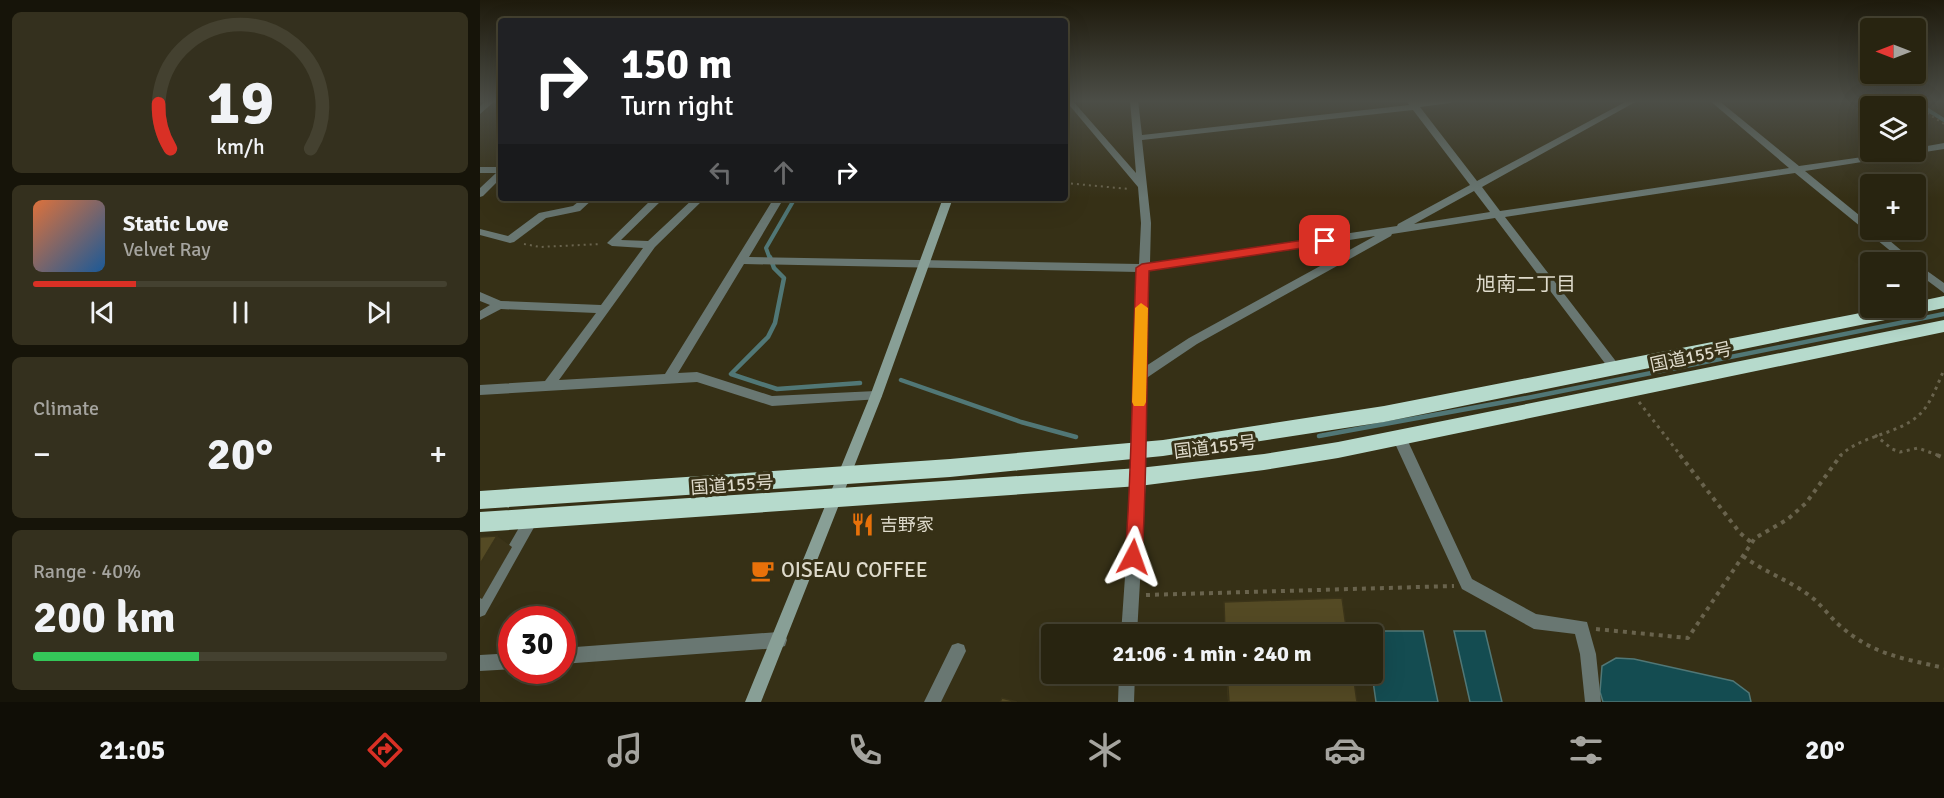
<!DOCTYPE html>
<meta charset="utf-8">
<style>
:root{--surface:#282410;--page:#34301e;--text:#f1f3f6;--muted:#a5a49f;--line:#444130;--accent:#d93025}
body{margin:0;font-family:Signika,"Noto Sans JP",sans-serif;background:var(--page);color:var(--text);height:100vh;display:flex;flex-direction:column;font-size:22px;white-space:nowrap}
*{box-sizing:border-box;margin:0}
p{font-size:20px;color:var(--muted)}
.icon{flex:none;width:33px;height:33px;fill:none;stroke:currentColor;stroke-width:2;stroke-linecap:round;stroke-linejoin:round}
.map{position:relative;flex:1;overflow:hidden}
.sheet{display:flex;flex-direction:column;gap:12px;padding:12px;background:#161409;width:480px}
.sheet>*{flex:none}
.hud{position:absolute;left:18px;top:18px;width:570px;height:183px;border-radius:6px;box-shadow:0 6px 24px #0002,0 0 0 2px var(--line);background:#202124;color:#fff;overflow:hidden}
.needle{width:39px;rotate:270deg}
.buttons{position:absolute;left:1380px;top:18px;display:grid;gap:12px}
.buttons a{display:grid;place-items:center;width:66px;height:66px;border-radius:6px;background:var(--surface);box-shadow:0 6px 24px #0002,0 0 0 2px var(--line);font-size:30px}
.speed{position:absolute;left:18px;top:606px;display:flex;gap:12px;font-size:30px;font-weight:700;text-align:center}
.speed>*{display:grid;place-content:center;width:78px;height:78px;border-radius:50%;background:var(--surface);box-shadow:0 6px 24px #0002,0 0 0 2px var(--line);line-height:1}
.speed .limit{border:9px solid #d22;background:#fff;color:#111}
.pin{position:absolute;display:grid;place-items:center;width:51px;height:51px;color:#fff;margin:-26px;border-radius:12px;box-shadow:0 3px 9px #0006}
.me{position:absolute;width:66px;margin:-33px;rotate:4deg;stroke-linejoin:round;filter:drop-shadow(0 0 4px #0008)}
.turn{display:flex;align-items:center;gap:21px;height:126px;padding:0 24px;font-size:27px}
.turn .icon{width:78px;height:78px;stroke-width:2.5}
.turn b{display:block;font-size:42px;line-height:51px}
.lanes{display:flex;align-items:center;height:57px;padding:0 24px;background:#0003;justify-content:center;gap:30px;direction:ltr}
.lanes .off{opacity:.35}
.big{font-size:45px;font-weight:800;line-height:1.1}
.sheet .card{flex:1;display:flex;flex-direction:column;justify-content:center;gap:9px;min-width:0;padding:0 21px;border-radius:9px;background:var(--page)}
.sheet .dial{align-items:center;gap:0}
.dial svg{height:156px;overflow:visible;fill:none;stroke:var(--line);stroke-width:7;stroke-linecap:round;text-anchor:middle}
.dial text{fill:var(--text);stroke:none}
.song{display:flex;align-items:center;gap:18px}
.cover{width:72px;height:72px;border-radius:9px;background:linear-gradient(135deg,hsl(20 70% 55%),hsl(210 70% 35%))}
.played{height:6px;border-radius:3px;background:linear-gradient(90deg,var(--accent) 25%,var(--line) 25%)}
.keys{display:flex;justify-content:space-around;direction:ltr}
.heat{display:flex;justify-content:space-between;align-items:center;font-size:33px;direction:ltr}
.charge{height:9px;border-radius:4px;background:linear-gradient(90deg,#34c759 40%,var(--line) 0)}
.trip{position:absolute;left:561px;top:624px;width:342px;height:60px;border-radius:6px;background:var(--surface);box-shadow:0 6px 24px #0002,0 0 0 2px var(--line);font-weight:800;line-height:60px;text-align:center}
.dock{display:flex;height:96px;justify-content:space-around;align-items:center;background:#100e06;color:var(--muted)}
.dock .icon{width:42px;height:42px}
.dock .on{color:var(--accent)}
.dock b{font-size:27px;color:var(--text)}
main{display:flex;flex:1;min-height:0}
.map>svg:first-child{display:block}
.water{fill:#144c51;stroke:#517776;stroke-width:1.5}
.lines{fill:none;stroke-linecap:round;stroke-linejoin:round}
.stream-far1{stroke:#517776;stroke-width:4}
.stream{stroke:#517776;stroke-width:4.5}
.path-far2{stroke:#69634d;stroke-width:2;stroke-dasharray:2 4;stroke-linecap:butt}
.path-far1{stroke:#69634d;stroke-width:3;stroke-dasharray:3 4.5;stroke-linecap:butt}
.path{stroke:#69634d;stroke-width:4;stroke-dasharray:4 5;stroke-linecap:butt}
.street{fill:#697772;fill-rule:evenodd}
.secondary{fill:#889f96;fill-rule:evenodd}
.highway{fill:#b6dacc;fill-rule:evenodd}
.wall{fill:#48401f}
.shaded-wall{fill:#3b3419}
.building{fill:#544a24;stroke:#3b3419;stroke-width:1.5}
.route{fill:#d93025;stroke:#8d1f18;stroke-width:1.5}
.slow{fill:#f59e0b}
.labels{text-anchor:middle;dominant-baseline:central;stroke-width:6;stroke-linejoin:round;paint-order:stroke}
.street-label{font-size:18px;fill:#dedacb;stroke:#363016}
.poi-label{font-size:18px;fill:#dedacb;stroke:#363016;text-anchor:start}
.neighbourhood-label{font-size:20px;fill:#dedacb;stroke:#363016}
.near-poi-label{font-size:21px;fill:#dedacb;stroke:#363016;text-anchor:start}
</style>
<main>
<section class="sheet">
<div class="card dial"><svg viewBox="0 0 100 80">
<path d="M14 69A42 42 0 1 1 86 69"/>
<path d="M14 69A42 42 0 0 1 8 46" stroke="#d93025"/>
<text x="50" y="56" font-size="32" font-weight="700">19</text>
<text x="50" y="72" font-size="11">km/h</text>
</svg></div>
<div class="card">
<div class="song"><i class="cover"></i><div><b>Static Love</b><p>Velvet Ray</p></div></div>
<div class="played"></div>
<div class="keys"><svg class="icon" aria-label="previous" viewBox="0 0 24 24"><path d="M18 5L8 12l10 7zM5 5v14"/></svg><svg class="icon" aria-label="pause" viewBox="0 0 24 24"><path d="M8 5v14M16 5v14"/></svg><svg class="icon" aria-label="next" viewBox="0 0 24 24"><path d="M6 5l10 7-10 7zM19 5v14"/></svg></div>
</div>
<div class="card"><p>Climate</p>
<div class="heat"><a>−</a><b class="big">20°</b><a>+</a></div>
</div>
<div class="card"><p>Range · 40%</p><b class="big">200 km</b><div class="charge"></div></div>
</section>
<div class="map">
<svg width="1464" height="702" viewBox="0 0 1464 702">
<rect width="100%" height="100%" fill="#363016"/>
<path class="water" d="M 885,631 L 943,631 L 958,702 L 896,702 L 892,674 L 892,634 L 886,634 Z
M 974,631 L 1005,631 L 1022,702 L 990,702 Z
M 1136,658 L 1154,659 L 1253,681 L 1269,693 L 1271,702 L 1123,702 L 1120,692 L 1122,666 Z"/>
<g class="lines">
<path class="stream-far1" d="M 1432,100 L 1464,120
M 290,259 L 286,248 L 315,198"/>
<path class="stream" d="M 290,257 L 294,268 L 304,278 L 295,323 L 288,337 L 251,374 L 297,389 L 380,383
M 421,380 L 541,422 L 596,437
M 839,436 L 1052,397 L 1464,314"/>
<path class="path-far2" d="M 1427,100 L 1464,124
M 585,183 L 649,189
M 44,244 L 60,247 L 121,244"/>
<path class="path-far1" d="M 1159,402 L 1201,456
M 1395,435 L 1412,449 L 1420,452 L 1438,448 L 1460,456
M 1360,456 C 1381,435 1417,435 1439,415 C 1451,404 1457,385 1464,370"/>
<path class="path" d="M 1200,455 L 1260,533 L 1272,543
M 1457,455 L 1464,458
M 1263,556 C 1284,572 1309,580 1330,596 C 1341,604 1349,616 1359,625 C 1393,655 1422,658 1464,668
M 666,595 L 974,586
M 1116,629 L 1208,638 L 1275,538 L 1308,519 L 1326,503 L 1361,455"/>
<path class="street" d="M 7,100 L 16,100 L 0,114 L 0,106 Z
M 585,100 L 592,100 L 656,173 L 650,100 L 658,100 L 662,135 L 929,105 L 926,100 L 934,100 L 936,102 L 974,100 L 970,103 L 940,107 L 997,181 L 1149,100 L 1159,100 L 1002,187 L 1020,211 L 1309,168 L 1229,100 L 1238,100 L 1319,166 L 1418,152 L 1436,152 L 1436,148 L 1464,143 L 1464,149 L 1325,171 L 1390,224 L 1390,230 L 1397,230 L 1435,262 L 1424,262 L 1315,173 L 1025,217 L 1138,364 L 1140,367 L 1138,370 L 1130,370 L 1015,218 L 912,234 L 911,236 L 717,344 L 665,379 L 666,477 L 657,634 L 641,634 L 652,477 L 653,377 L 658,272 L 264,264 L 198,373 L 217,372 L 292,396 L 396,391 L 400,393 L 402,396 L 400,399 L 292,406 L 217,382 L 0,395 L 0,385 L 65,381 L 116,313 L 21,309 L 0,320 L 0,311 L 10,305 L 0,301 L 0,292 L 21,301 L 121,305 L 163,248 L 132,246 L 127,243 L 173,198 L 184,198 L 141,240 L 168,241 L 214,198 L 225,198 L 175,247 L 79,380 L 185,374 L 294,198 L 304,198 L 269,257 L 659,264 L 661,223 L 658,187 ZM 933,110 L 990,185 L 918,224 L 917,226 L 670,263 L 671,223 L 662,140 ZM 994,191 L 1010,212 L 934,224 ZM 895,236 L 709,338 L 666,366 L 669,271 Z
M 0,167 L 21,167 L 21,178 L 3,196 L 0,197 L 0,188 L 16,173 L 0,173 Z
M 103,198 L 114,198 L 100,211 L 66,218 L 34,242 L 30,243 L 0,235 L 0,229 L 28,236 L 59,213 L 93,206 Z
M 1436,263 L 1464,283 L 1464,293 L 1436,272 Z
M 919,432 L 924,433 L 926,437 L 992,579 L 1056,614 L 1107,622 L 1116,654 L 1121,702 L 1105,702 L 1100,654 L 1095,634 L 1054,629 L 982,589 L 912,437 L 914,433 Z
M 52,512 L 57,514 L 59,518 L 57,522 L 5,615 L 0,617 L 0,595 L 47,514 Z
M 299,632 L 305,634 L 307,640 L 305,646 L 299,648 L 82,664 L 82,648 Z
M 478,643 L 484,645 L 486,651 L 461,702 L 444,702 L 472,645 Z
M 32,653 L 32,669 L 0,671 L 0,655 Z
M 639,674 L 655,674 L 654,702 L 638,702 Z"/>
<path class="secondary" d="M 463,198 L 473,198 L 402,396 L 281,702 L 265,702 L 390,396 Z"/>
<path class="highway" d="M 1464,296 L 1464,308 L 904,422 L 683,456 L 470,477 L 0,509 L 0,491 L 470,459 L 683,440 L 904,406 L 1406,308 L 1436,308 L 1436,302 Z
M 1464,320 L 1464,332 L 858,458 L 784,470 L 659,486 L 0,532 L 0,512 L 659,468 L 784,454 L 858,442 Z"/>
</g>
<path class="wall" d="M 744,602 L 867,634 L 744,634 Z
M 746,674 L 873,674 L 877,702 L 748,702 Z"/>
<path class="shaded-wall" d="M 17,536 L 32,547 L 2,599 L 0,598 L 0,564 Z"/>
<path class="building" d="M 17,536 L 0,564 L 0,537 Z
M 862,598 L 867,634 L 745,634 L 744,602 Z
M 747,674 L 873,674 L 877,702 L 749,702 Z
M 522,698 L 537,702 L 520,702 Z"/>
<linearGradient id="sky" x2="0" y2="1"><stop stop-color="#1e1a0c"/><stop offset="0.51" stop-color="#4c4e47"/><stop offset="1" stop-color="#4c4e47" stop-opacity="0"/></linearGradient>
<rect width="1464" height="198" fill="url(#sky)"/>
<path class="route" d="M 845,237 L 851,241 L 849,244 L 669,271 C 666,367 668,462 662,557 L 659,562 L 653,564 L 647,562 L 645,557 C 653,461 652,364 656,268 L 662,264 Z"/>
<path class="slow" d="M 661,303 L 668,308 L 666,402 L 664,406 L 654,406 L 652,402 L 655,308 Z"/>
<defs>
<symbol id="restaurant-bare" viewBox="-9 -9 18 18"><path d="M-5-6h1v4h1v-4h1v4h1v-4h1v5L-1.5 .5V6h-2V.5L-5-1ZM5-6V6H3V1.5H1.5Q1.5-4 5-6Z" fill="#e8710a" stroke="#363016" stroke-width="2.5" paint-order="stroke"/></symbol>
<symbol id="cafe-bare" viewBox="-9 -9 18 18"><path d="M-5.5-4.5H6V0H3Q3 3.5 0 3.5H-2.5Q-5.5 3.5-5.5 0ZM3-3.2v2h1.7v-2ZM-6 4.5H4V6H-6Z" fill="#e8710a" stroke="#363016" stroke-width="2.5" paint-order="stroke"/></symbol>
</defs>
<g fill-rule="evenodd">
<use href="#restaurant-bare" x="366" y="508" width="33" height="33"/>
<use href="#cafe-bare" x="266" y="554" width="33" height="33"/>
</g>
<g class="labels">
<g class="street-label">
<text transform="translate(1211 357) rotate(-12)">国道155号</text>
<text transform="translate(735 447) rotate(-7)">国道155号</text>
<text transform="translate(252 485) rotate(-4)">国道155号</text>
</g>
<g class="poi-label">
<text x="400" y="525">吉野家</text>
</g>
<g class="neighbourhood-label">
<text x="1046" y="284">旭南二丁目</text>
</g>
<g class="near-poi-label">
<text x="301" y="570">OISEAU COFFEE</text>
</g>
</g>
</svg>
<div class="buttons">
<a><svg class="needle" viewBox="-14 -14 28 28"><path d="M0-13l5 13h-10z" fill="#e53935"/><path d="M0 13l5-13h-10z" fill="#a5a49f"/></svg></a>
<a><svg class="icon" aria-label="layers" viewBox="0 0 24 24"><path d="M12 4l9 5-9 5-9-5zM3 14l9 5 9-5"/></svg></a>
<a>+</a>
<a>−</a>
</div>
<div class="speed"><div class="limit">30</div></div>
<div class="pin" style="left:845px;top:241px;background:#d93025"><svg class="icon" aria-label="arrive" viewBox="0 0 24 24"><path d="M6 21V4h12l-3 4 3 4H6"/></svg></div>
<svg class="me" style="left:653px;top:557px" viewBox="-20 -20 40 40"><path d="M0-17L14 15 0 8-14 15z" fill="#d93025" stroke="#fff" stroke-width="4"/></svg>
<div class="trip">21:06 · 1 min · 240 m</div>
<div class="hud">
<div class="turn"><svg class="icon" aria-label="right" viewBox="0 0 24 24"><path d="M7 20v-9h11M14 6l5 5-5 5"/></svg><div><b>150 m</b>Turn right</div></div>
<div class="lanes"><svg class="icon off" aria-label="left" viewBox="0 0 24 24"><path d="M17 20v-9H6M10 6l-5 5 5 5"/></svg><svg class="icon off" aria-label="ahead" viewBox="0 0 24 24"><path d="M12 20V5M6 11l6-6 6 6"/></svg><svg class="icon" aria-label="right" viewBox="0 0 24 24"><path d="M7 20v-9h11M14 6l5 5-5 5"/></svg></div>
</div>
</div>
</main>
<nav class="dock">
<b>21:05</b>
<svg class="icon on" aria-label="directions" viewBox="0 0 24 24"><path d="M12 3l9 9-9 9-9-9zM9 14v-3h6M13 9l2 2-2 2"/></svg>
<svg class="icon" aria-label="music" viewBox="0 0 24 24"><path d="M9 18V5l10-2v13"/><circle cx="6" cy="18" r="3"/><circle cx="16" cy="16" r="3"/></svg>
<svg class="icon" aria-label="phone" viewBox="0 0 24 24"><path d="M5 4h4l2 5-3 2q2 4 5 5l2-3 5 2v4C11 20 4 13 5 4z"/></svg>
<svg class="icon" aria-label="climate" viewBox="0 0 24 24"><path d="M12 3v18M4 7l16 10M4 17L20 7"/></svg>
<svg class="icon" aria-label="car" viewBox="0 0 24 24"><path d="M5 17H2v-5l4-1 3-4h7l3 4 3 1v5h-3M9 17h6M6 11h13"/><circle cx="7" cy="17" r="2"/><circle cx="17" cy="17" r="2"/></svg>
<svg class="icon" aria-label="filters" viewBox="0 0 24 24"><path d="M4 7h16M4 17h16"/><circle cx="9" cy="7" r="2"/><circle cx="15" cy="17" r="2"/></svg>
<b>20°</b>
</nav>
